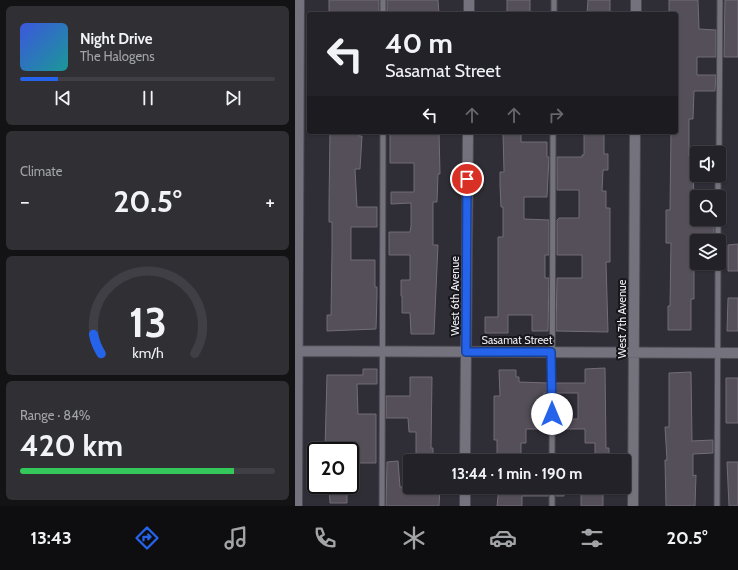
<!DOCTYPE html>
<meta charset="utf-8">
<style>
:root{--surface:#232228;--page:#2f2f34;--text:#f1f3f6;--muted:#a3a4a8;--line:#403f45;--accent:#2563eb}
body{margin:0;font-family:Cabin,sans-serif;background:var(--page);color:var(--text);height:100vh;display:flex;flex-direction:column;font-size:15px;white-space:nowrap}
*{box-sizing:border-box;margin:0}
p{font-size:13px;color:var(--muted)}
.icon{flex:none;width:22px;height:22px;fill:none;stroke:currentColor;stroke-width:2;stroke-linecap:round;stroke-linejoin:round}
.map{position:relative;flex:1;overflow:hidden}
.side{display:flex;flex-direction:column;gap:6px;padding:6px;background:#131316;width:295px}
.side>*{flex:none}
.top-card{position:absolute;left:12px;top:12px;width:371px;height:122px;border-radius:4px;box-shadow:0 1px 3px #0004,0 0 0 1px var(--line);background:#232228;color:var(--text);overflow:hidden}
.buttons{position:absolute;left:395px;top:146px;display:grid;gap:8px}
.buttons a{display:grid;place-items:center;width:36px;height:36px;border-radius:4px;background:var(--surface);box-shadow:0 1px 3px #0004,0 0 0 1px var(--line);font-size:20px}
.speed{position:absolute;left:12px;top:442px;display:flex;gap:8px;font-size:20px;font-weight:700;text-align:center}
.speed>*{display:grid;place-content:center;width:52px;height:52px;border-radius:50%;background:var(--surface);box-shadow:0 1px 3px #0004,0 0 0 1px var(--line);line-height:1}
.speed .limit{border:2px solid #111;border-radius:6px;background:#fff;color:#111}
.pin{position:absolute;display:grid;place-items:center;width:34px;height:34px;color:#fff;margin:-17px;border:2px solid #fff;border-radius:50%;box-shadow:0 1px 4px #0007}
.me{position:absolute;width:44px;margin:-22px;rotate:0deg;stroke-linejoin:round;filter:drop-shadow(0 0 3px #0008)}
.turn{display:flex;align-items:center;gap:14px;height:84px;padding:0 12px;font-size:18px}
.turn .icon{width:52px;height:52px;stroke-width:2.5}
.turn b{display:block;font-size:28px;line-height:34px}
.lanes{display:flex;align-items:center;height:38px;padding:0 12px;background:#0003;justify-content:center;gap:20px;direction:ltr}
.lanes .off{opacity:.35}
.big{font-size:30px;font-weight:800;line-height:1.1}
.side .widget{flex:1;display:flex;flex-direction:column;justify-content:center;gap:6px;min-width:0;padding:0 14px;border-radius:6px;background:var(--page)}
.side .dial{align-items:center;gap:0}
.dial svg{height:104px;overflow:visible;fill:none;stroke:var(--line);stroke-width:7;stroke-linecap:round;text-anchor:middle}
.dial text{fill:var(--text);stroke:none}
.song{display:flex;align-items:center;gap:12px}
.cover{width:48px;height:48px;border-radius:6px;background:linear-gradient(135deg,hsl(230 70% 55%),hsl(180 70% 35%))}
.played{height:4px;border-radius:2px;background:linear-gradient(90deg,var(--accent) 15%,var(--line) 15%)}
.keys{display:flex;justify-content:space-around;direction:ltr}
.heat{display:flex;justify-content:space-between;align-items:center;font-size:22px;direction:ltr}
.charge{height:6px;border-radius:3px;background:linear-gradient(90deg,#34c759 84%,var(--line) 0)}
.trip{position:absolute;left:108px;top:454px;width:228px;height:40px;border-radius:4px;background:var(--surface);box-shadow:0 1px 3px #0004,0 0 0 1px var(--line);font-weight:800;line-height:40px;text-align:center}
.menu{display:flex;height:64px;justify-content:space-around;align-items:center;background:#0e0e10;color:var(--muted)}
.menu .icon{width:28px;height:28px}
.menu .selected{color:var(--accent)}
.menu b{font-size:18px;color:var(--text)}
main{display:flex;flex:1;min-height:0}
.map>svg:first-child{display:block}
.building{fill:#544f58;stroke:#726d77}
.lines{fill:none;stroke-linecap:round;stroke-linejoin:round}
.service-casing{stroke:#4c4a51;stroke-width:7}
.minor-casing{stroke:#4c4a51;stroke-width:12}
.service{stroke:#74727d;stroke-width:5}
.minor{stroke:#74727d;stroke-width:10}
.route-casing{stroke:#184099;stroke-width:10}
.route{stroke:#2563eb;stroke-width:7}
.labels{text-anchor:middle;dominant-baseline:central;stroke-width:4;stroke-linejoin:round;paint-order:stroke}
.street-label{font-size:11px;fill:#efeef4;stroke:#17161a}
</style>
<main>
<section class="side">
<div class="widget">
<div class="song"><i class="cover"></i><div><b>Night Drive</b><p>The Halogens</p></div></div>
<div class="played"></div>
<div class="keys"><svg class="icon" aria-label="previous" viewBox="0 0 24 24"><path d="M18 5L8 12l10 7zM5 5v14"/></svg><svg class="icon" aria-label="pause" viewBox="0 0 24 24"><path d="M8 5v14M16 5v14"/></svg><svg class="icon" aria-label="next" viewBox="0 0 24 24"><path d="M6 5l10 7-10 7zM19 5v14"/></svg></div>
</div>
<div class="widget"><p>Climate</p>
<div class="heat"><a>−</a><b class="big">20.5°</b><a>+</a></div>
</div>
<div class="widget dial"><svg viewBox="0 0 100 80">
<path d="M14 69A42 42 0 1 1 86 69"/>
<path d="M14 69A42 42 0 0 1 8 54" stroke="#2563eb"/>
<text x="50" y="56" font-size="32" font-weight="700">13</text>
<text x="50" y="72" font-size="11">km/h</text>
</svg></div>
<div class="widget"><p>Range · 84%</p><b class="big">420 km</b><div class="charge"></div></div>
</section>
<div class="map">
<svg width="443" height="506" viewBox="0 0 443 506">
<rect width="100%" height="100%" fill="#2f2d36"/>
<path class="building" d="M 34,0 L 84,0 L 84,14 L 34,14 Z
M 92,0 L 143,0 L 144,14 L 92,14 Z
M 212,0 L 235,0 L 235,14 L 212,14 Z
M 293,0 L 315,0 L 315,14 L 292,14 Z
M 374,0 L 403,0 L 404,29 L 421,30 L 421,57 L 402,57 L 402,75 L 421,75 L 420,91 L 399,91 L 398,119 L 394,119 L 394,156 L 398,156 L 399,210 L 402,210 L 402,219 L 419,219 L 419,238 L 403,238 L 402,243 L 399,243 L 399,299 L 396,299 L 396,330 L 373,330 L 373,306 L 375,306 L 376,243 L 371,243 L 371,210 L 375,210 L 376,132 L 381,132 L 381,14 L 374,14 Z
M 430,0 L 443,0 L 443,57 L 429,57 Z
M 35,132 L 64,132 L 64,136 L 67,136 L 65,169 L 60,169 L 62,207 L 82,207 L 82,227 L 56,227 L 56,260 L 80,260 L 80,287 L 82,287 L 82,295 L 81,329 L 32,331 L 32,315 L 36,315 L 37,250 L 37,222 L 34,222 L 34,205 Z
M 95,132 L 144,132 L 145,174 L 143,174 L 142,202 L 138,202 L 138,245 L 143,245 L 139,334 L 116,334 L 115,313 L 107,313 L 107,296 L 106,296 L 106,280 L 115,280 L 115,255 L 94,255 L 94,232 L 115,232 L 116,226 L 116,203 L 96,204 L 96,192 L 119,192 L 119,163 L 95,163 Z
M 208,132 L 226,132 L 226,142 L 252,142 L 252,157 L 254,157 L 252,197 L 229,197 L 229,219 L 254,220 L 254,255 L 250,255 L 250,278 L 254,278 L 253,331 L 237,331 L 237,315 L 213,315 L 213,333 L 190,333 L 190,317 L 203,317 L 203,237 L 208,237 L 208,207 L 206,207 L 205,186 L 205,172 L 209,172 Z
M 289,132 L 309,132 L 309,154 L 313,154 L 313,170 L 308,170 L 307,191 L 311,191 L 311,208 L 315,208 L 315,262 L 311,262 L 313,332 L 261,331 L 262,278 L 287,278 L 287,255 L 262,255 L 262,220 L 264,218 L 284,218 L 284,190 L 262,190 L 262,157 L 287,157 L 287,155 L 289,155 Z
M 443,244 L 443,271 L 433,271 L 433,245 Z
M 433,298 L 443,298 L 443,331 L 432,331 Z
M 310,368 L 311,448 L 314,448 L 314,461 L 300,461 L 300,443 L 290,443 L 290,429 L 261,429 L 261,419 L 283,419 L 283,393 L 261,393 L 261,383 L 290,383 L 290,369 Z
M 68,369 L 82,369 L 82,384 L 62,384 L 63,414 L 81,414 L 81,463 L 55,463 L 55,449 L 30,449 L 32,375 L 68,375 Z
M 204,370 L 221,370 L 221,377 L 224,377 L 224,382 L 253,383 L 253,393 L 249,393 L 249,419 L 253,419 L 253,429 L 231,429 L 231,443 L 226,443 L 226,461 L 202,461 L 202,440 L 199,440 L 199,396 L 205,396 Z
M 396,372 L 397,441 L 418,440 L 418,453 L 398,454 L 398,476 L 401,475 L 400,506 L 371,506 L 370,460 L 372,460 L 370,427 L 374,427 L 374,373 Z
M 115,377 L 137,377 L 136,448 L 138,448 L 138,461 L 121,461 L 121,432 L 114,432 L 113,418 L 91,418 L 91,396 L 115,396 Z
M 431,378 L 443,378 L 443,423 L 431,423 Z
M 103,461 L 105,487 L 145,487 L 144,506 L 91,506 L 92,462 Z
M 432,462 L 443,462 L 443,506 L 434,506 Z
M 34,485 L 52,485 L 52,503 L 35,503 Z
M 204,487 L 253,487 L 253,496 L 227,496 L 227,506 L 202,506 Z
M 261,487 L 269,487 L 269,496 L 261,496 Z
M 286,487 L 308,487 L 308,506 L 286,506 Z"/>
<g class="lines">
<defs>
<path id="service" d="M 88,14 L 88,0
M 259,14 L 259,0
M 424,153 L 425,0
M 423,197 L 423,175
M 423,241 L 423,219
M 257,461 L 258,132
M 257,487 L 257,506
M 87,506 L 88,132
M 422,506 L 423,263"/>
<path id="minor" d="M 174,14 L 174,0
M 341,14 L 341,0
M 0,351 L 443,353
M 170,461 L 173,132
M 2,506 L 4,0
M 170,506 L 170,487
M 338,506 L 340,132"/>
</defs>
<use href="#service" class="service-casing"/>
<use href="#minor" class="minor-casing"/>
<use href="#service" class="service"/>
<use href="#minor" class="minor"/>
</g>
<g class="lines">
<defs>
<path id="route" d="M 172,179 L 171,352 L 256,352 L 257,414"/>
</defs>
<use href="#route" class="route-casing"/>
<use href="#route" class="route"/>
</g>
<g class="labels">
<g class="street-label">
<text transform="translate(160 296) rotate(-90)">West 6th Avenue</text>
<text transform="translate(327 319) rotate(-90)">West 7th Avenue</text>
<text x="222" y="340">Sasamat Street</text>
</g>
</g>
</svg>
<div class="buttons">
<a><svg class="icon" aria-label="sound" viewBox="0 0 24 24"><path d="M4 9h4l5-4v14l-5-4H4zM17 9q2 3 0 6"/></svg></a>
<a><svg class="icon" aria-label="search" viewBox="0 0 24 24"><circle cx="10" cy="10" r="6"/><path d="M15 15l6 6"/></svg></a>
<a><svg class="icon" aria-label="layers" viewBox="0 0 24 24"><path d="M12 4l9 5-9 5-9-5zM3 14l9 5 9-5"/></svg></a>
</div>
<div class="speed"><div class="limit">20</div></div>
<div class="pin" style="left:172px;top:179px;background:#d93025"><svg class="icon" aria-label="arrive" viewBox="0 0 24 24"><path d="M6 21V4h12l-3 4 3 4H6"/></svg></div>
<svg class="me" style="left:257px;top:414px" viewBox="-20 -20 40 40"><circle r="19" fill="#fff"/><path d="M0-13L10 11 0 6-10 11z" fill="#2563eb"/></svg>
<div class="trip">13:44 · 1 min · 190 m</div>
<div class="top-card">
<div class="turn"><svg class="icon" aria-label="left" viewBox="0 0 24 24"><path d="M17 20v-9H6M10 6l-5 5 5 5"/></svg><div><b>40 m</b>Sasamat Street</div></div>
<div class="lanes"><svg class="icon" aria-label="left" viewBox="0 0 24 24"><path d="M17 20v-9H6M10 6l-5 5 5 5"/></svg><svg class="icon off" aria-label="ahead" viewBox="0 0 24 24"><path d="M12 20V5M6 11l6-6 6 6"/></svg><svg class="icon off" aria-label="ahead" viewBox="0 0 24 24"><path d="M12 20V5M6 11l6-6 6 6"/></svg><svg class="icon off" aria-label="right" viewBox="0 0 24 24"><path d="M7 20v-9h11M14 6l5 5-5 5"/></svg></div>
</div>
</div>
</main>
<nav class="menu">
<b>13:43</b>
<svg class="icon selected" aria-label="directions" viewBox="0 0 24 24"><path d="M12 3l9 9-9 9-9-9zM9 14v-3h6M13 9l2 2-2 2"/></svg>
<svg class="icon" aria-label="music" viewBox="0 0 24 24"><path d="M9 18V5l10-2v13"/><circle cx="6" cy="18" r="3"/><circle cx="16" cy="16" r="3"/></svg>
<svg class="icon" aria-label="phone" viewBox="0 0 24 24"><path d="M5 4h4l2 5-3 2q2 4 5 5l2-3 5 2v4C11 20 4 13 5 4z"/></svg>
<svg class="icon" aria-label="climate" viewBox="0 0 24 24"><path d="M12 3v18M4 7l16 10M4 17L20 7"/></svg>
<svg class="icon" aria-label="car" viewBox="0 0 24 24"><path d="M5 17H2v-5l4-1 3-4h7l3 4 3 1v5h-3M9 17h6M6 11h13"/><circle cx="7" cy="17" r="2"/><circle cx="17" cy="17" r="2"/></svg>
<svg class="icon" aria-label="filters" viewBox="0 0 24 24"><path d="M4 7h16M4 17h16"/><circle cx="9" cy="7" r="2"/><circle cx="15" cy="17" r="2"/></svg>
<b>20.5°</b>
</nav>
